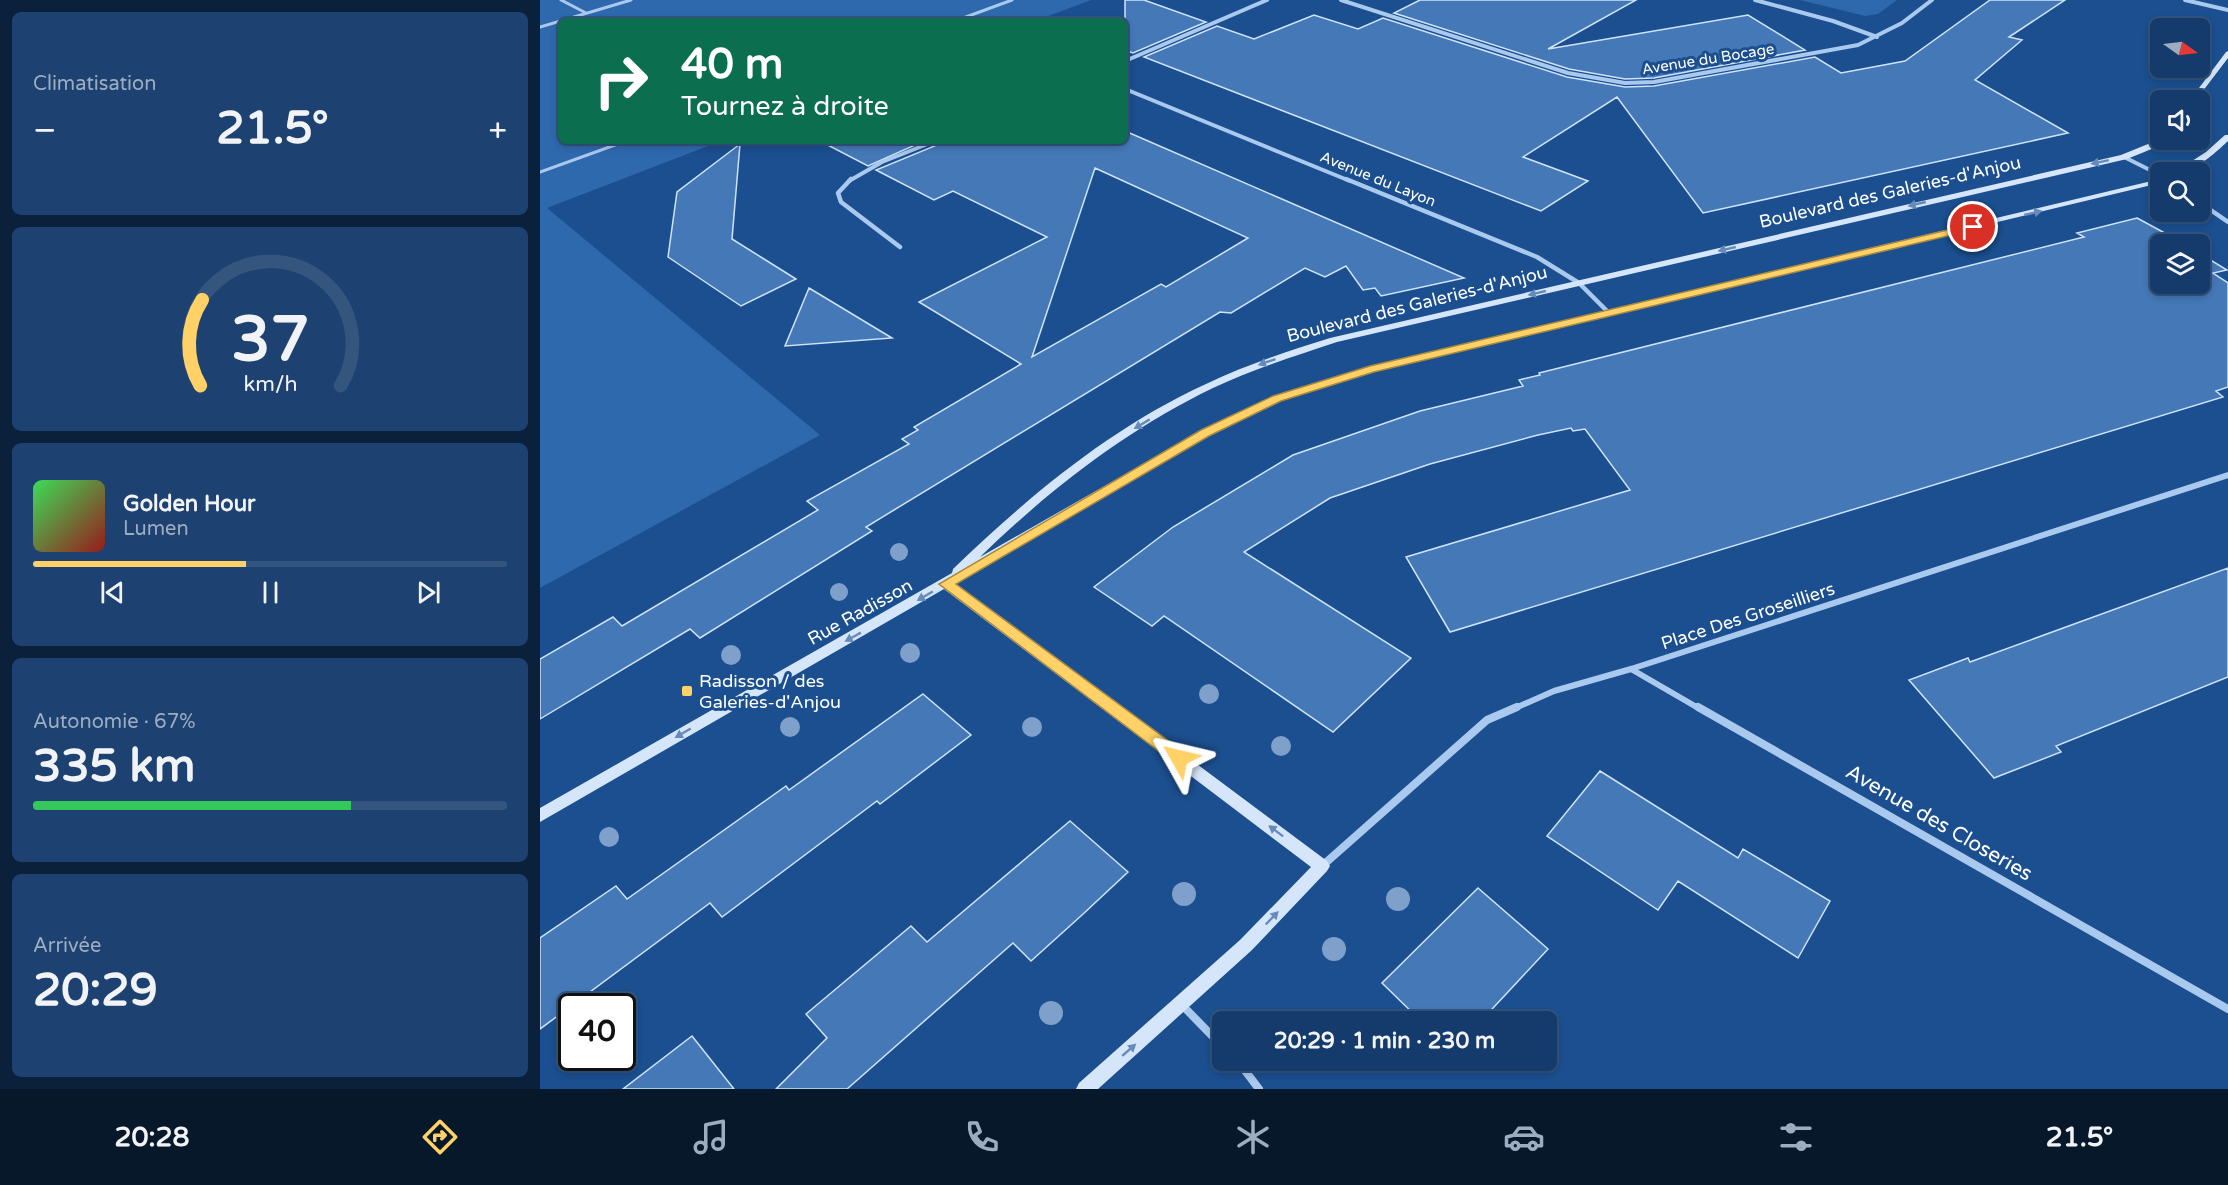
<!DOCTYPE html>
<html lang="fr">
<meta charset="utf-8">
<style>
:root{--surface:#143b6b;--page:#1d4271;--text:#f1f3f6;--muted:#9dadc1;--line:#33557e;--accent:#ffd166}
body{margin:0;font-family:"Varela Round",sans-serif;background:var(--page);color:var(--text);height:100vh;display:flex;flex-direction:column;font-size:22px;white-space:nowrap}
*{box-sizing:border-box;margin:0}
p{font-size:20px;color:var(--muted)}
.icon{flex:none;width:33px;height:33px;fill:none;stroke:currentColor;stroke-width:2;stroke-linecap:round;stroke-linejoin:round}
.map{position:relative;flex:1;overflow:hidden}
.drawer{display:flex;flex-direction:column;gap:12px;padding:12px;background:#0b203b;width:540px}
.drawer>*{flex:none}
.hud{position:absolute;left:18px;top:18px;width:570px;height:126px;border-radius:9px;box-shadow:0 3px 9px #0003,0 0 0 2px var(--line);background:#0b6e4f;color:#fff;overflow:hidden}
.needle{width:39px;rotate:104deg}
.tools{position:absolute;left:1610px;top:18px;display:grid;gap:12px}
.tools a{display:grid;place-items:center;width:60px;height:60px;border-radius:9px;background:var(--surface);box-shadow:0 3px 9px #0003,0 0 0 2px var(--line);font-size:30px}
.speed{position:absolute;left:18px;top:993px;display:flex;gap:12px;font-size:30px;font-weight:700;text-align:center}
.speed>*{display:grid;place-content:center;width:78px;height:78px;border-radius:50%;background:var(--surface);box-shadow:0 3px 9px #0003,0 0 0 2px var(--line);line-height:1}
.speed .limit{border:3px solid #111;border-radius:9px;background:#fff;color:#111}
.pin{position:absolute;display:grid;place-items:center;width:51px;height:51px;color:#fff;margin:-26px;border:3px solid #fff;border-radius:50%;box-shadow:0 2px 6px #0007}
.me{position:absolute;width:66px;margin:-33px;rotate:307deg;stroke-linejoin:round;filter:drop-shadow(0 0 4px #0008)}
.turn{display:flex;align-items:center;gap:21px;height:126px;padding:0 24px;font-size:27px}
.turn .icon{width:78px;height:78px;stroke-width:2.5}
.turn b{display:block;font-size:42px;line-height:51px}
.big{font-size:45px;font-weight:700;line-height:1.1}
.drawer .card{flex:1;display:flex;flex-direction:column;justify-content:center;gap:9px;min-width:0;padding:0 21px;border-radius:9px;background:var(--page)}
.drawer .dial{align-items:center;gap:0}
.dial svg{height:156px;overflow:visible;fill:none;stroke:var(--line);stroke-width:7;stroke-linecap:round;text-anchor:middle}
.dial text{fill:var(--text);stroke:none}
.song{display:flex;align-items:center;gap:18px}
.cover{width:72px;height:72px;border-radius:9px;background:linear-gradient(135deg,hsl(130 70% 55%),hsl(0 70% 35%))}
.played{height:6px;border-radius:3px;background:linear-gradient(90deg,var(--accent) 45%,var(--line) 45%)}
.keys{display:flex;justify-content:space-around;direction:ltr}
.heat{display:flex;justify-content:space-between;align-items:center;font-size:33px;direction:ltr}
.charge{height:9px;border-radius:4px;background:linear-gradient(90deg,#34c759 67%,var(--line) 0)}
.trip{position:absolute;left:672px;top:1011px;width:345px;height:60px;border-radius:9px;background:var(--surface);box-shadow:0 3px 9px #0003,0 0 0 2px var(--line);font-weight:700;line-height:60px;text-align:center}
.menu{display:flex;height:96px;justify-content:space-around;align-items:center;background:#08182b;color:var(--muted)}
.menu .icon{width:42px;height:42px}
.menu .selected{color:var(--accent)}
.menu b{font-size:27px;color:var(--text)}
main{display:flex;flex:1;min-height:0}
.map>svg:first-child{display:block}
.green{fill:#2e69ad}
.building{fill:#4478b7;stroke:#cfe3fa;stroke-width:1.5;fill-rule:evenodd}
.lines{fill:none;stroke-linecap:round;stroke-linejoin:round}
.lane{stroke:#a9c9ee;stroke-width:3}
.street-far3{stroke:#a9c9ee;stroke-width:4}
.street-far2{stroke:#a9c9ee;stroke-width:4.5}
.street-far1{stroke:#a9c9ee;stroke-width:6}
.street{stroke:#a9c9ee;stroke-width:8}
.secondary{fill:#d6e6fa;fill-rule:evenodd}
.tree{fill:#7ea0ca}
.oneway{fill:#668bba}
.route{fill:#ffd166;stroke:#a68842;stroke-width:1.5}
.poi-dot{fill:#ffd166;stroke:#1b4f8f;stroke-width:2}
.labels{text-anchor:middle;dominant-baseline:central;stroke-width:6;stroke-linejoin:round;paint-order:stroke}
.far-street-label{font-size:15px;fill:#fff;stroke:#1b4f8f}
.street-label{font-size:18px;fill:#fff;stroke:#1b4f8f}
.poi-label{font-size:18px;fill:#fff;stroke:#1b4f8f;text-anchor:start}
.near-street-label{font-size:21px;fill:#fff;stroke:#1b4f8f}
</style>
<main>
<section class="drawer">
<div class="card"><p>Climatisation</p>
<div class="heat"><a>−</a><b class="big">21.5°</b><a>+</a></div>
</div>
<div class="card dial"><svg viewBox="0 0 100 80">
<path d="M14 69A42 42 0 1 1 86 69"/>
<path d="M14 69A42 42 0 0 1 15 25" stroke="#ffd166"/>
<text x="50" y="56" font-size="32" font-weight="700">37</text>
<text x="50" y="72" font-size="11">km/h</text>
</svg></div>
<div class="card">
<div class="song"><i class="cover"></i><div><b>Golden Hour</b><p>Lumen</p></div></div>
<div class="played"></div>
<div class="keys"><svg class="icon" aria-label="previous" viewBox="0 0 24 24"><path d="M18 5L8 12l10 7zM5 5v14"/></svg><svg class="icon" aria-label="pause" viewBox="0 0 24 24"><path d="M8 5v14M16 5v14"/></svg><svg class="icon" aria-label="next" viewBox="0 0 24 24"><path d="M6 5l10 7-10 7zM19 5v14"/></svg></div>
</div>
<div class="card"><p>Autonomie · 67%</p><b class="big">335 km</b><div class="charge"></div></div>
<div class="card"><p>Arrivée</p><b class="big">20:29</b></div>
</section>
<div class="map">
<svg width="1688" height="1089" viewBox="0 0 1688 1089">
<rect width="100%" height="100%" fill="#1b4f8f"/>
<path class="green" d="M 0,0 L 551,0 L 495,21 L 21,21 L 21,141 L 181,141 L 7,208 L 280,435 L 0,588 Z
M 1260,0 L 1357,0 L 1338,14 L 1325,16 Z"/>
<path class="building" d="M 585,0 L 604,0 L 666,22 L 593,53 L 585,50 Z
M 880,0 L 1096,0 L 1008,49 L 1208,15 L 1265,50 L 1114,78 L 1085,79 L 1029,69 L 854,13 Z
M 1450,0 L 1525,0 L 1469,37 L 1482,40 L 1435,80 L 1528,133 L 1163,213 L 1077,97 L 983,157 L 1048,181 L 1001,211 L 604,57 L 677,26 L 714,39 L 774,15 L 818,29 L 843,18 L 1027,77 L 1085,87 L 1114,86 L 1275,57 L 1301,73 L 1365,61 Z
M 585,131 L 924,278 L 841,296 L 835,288 L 823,290 L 806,266 L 785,277 L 765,268 L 691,313 L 680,312 L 326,527 L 332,531 L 160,638 L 150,629 L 0,719 L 0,659 L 73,617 L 82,626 L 278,510 L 267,501 L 369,444 L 362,439 L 378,430 L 374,427 L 481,364 L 379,302 L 507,237 L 413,191 L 394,200 L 336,170 L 397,145 L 399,141 L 585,141 ZM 555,168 L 708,238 L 626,287 L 621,284 L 492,357 Z
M 280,141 L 384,141 L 328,166 Z
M 200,144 L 192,239 L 256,279 L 201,306 L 128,257 L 137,192 Z
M 1597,218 L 1645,244 L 1620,244 L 1620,284 L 1659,284 L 1659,253 L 1687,270 L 1673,273 L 1688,283 L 1688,387 L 1676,391 L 1683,397 L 910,632 L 866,557 L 1090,490 L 1045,429 L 1033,431 L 1031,428 L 998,435 L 890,464 L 790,498 L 704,552 L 871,658 L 793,732 L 624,616 L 612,626 L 554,587 L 633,527 L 753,455 L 880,411 L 983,386 L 979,380 L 1000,375 L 999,373 L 1544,237 L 1537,233 Z
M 269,288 L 352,338 L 245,346 Z
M 1688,568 L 1688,677 L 1516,746 L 1521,752 L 1454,778 L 1369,680 L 1428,658 L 1430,662 Z
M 383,694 L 431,735 L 340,804 L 337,801 L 182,917 L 170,903 L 0,1029 L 0,938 L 76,886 L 87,899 L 246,786 L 249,790 Z
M 1060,771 L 1198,858 L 1203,849 L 1290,901 L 1258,958 L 1138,881 L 1118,910 L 1007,836 Z
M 530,821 L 588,872 L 542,915 L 491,961 L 473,943 L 307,1089 L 236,1089 L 287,1038 L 266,1014 L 371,926 L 387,942 Z
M 938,888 L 1008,949 L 940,1022 L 882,1022 L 842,983 Z
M 152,1036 L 194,1089 L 83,1089 Z"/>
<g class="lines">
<path class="lane" d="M 21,0 L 46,13
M 415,21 L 472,0
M 0,27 L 91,0
M 0,172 L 86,141"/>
<path class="street-far3" d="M 801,0 L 1028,73 L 1085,83 L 1114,82 L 1318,45 L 1362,23 L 1392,0
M 1215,0 L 1293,21 L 1337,37
M 1645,0 L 1688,10
M 585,61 L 727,0
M 585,89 L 810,181
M 1584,157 L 1620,175
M 309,181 L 342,162 L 395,141"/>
<path class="street-far2" d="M 311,179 L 298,193 L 301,202 L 360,247
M 806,179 L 997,257 L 1039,283 L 1069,313
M 1659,202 L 1688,222"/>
<path class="street-far1" d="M 1091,669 L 1160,709
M 973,709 L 1014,691 L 1091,669 L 1688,475"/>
<path class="street" d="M 1158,707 L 1688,1009
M 782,866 L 947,720 L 977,707
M 641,1004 L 682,1046
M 697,1060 L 719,1089"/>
<path class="secondary" d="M 1688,51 L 1688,58 L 1656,100 L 1650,100 L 1686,52 Z
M 1685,135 L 1688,135 L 1688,141 C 1674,154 1655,172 1635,172 L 1666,152 Z
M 1618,138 L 1625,140 L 1619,146 L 1587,159 L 797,342 C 755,356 713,369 673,388 C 586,430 509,490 440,557 L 661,431 L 733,396 L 830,367 L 1620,179 L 1620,183 L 833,372 L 741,400 L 669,435 L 414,583 L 787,861 L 790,866 L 787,871 L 712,950 L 558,1089 L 536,1089 L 539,1083 L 700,940 L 771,867 L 404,589 L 0,822 L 0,808 L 412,573 L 413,569 C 489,496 570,428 666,384 C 706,365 748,351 790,338 L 1581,155 L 1613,142 Z"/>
</g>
<g class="tree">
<circle cx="359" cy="552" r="9"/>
<circle cx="299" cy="592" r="9"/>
<circle cx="370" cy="653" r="10"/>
<circle cx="191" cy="655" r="10"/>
<circle cx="669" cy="694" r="10"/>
<circle cx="250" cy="727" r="10"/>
<circle cx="492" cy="727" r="10"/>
<circle cx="741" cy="746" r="10"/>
<circle cx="69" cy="837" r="10"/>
<circle cx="644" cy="894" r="12"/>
<circle cx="858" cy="899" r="12"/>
<circle cx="794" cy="949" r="12"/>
<circle cx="511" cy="1013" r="12"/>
</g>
<defs><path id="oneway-solid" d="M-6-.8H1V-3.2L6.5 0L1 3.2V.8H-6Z" transform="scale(1.5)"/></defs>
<g class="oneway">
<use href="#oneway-solid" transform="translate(1560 162) rotate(168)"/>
<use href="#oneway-solid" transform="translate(1377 204) rotate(167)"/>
<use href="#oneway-solid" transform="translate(1493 213) rotate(-13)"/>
<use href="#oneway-solid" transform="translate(1187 249) rotate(167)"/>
<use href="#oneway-solid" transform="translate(997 293) rotate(167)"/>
<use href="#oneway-solid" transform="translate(727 362) rotate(161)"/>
<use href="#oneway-solid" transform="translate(602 424) rotate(149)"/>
<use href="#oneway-solid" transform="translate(385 596) rotate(150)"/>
<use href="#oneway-solid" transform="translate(313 637) rotate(151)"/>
<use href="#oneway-solid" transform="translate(143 733) rotate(150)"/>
<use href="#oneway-solid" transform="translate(736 831) rotate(-143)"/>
<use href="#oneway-solid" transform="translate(732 918) rotate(-46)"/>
<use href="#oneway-solid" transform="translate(589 1050) rotate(-41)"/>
</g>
<path class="route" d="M 1433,224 L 1437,225 L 1437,229 L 834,372 L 741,401 L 669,436 L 416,584 L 645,753 L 647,758 L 645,762 L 633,762 L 399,584 L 661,430 L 733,396 L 830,366 Z"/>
<rect class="poi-dot" x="141" y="685" width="12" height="12" rx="3"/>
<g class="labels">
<g class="far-street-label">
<text transform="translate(1168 59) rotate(-9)">Avenue du Bocage</text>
<text transform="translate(838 179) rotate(22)">Avenue du Layon</text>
</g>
<g class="street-label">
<text transform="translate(1350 192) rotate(-13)">Boulevard des Galeries-d'Anjou</text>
<text transform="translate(877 304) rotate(-14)">Boulevard des Galeries-d'Anjou</text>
<text transform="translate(320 612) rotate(-29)">Rue Radisson</text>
<text transform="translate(1208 616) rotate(-18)">Place Des Groseilliers</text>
</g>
<g class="poi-label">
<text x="159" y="681">Radisson / des<tspan x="159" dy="21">Galeries-d'Anjou</tspan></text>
</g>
<g class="near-street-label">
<text transform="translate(1399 823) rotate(30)">Avenue des Closeries</text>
</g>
</g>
</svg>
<div class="tools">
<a><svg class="needle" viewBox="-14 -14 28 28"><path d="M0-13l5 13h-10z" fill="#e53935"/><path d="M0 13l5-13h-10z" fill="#9dadc1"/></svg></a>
<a><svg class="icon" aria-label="sound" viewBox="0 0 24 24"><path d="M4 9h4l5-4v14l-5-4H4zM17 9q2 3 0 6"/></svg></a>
<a><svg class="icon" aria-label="search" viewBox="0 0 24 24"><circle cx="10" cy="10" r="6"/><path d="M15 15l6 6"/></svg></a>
<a><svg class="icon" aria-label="layers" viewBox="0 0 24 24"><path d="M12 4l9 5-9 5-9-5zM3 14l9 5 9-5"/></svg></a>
</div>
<div class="speed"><div class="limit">40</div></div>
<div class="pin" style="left:1433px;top:227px;background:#d93025"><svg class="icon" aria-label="arrive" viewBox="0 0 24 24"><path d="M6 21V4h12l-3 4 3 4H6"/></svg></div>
<svg class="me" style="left:639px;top:758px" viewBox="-20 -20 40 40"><path d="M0-17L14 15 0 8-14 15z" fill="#ffd166" stroke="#fff" stroke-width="4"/></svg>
<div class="trip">20:29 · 1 min · 230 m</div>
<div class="hud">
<div class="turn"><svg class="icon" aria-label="right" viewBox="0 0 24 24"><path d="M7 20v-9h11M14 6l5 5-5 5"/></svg><div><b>40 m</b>Tournez à droite</div></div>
</div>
</div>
</main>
<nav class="menu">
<b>20:28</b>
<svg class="icon selected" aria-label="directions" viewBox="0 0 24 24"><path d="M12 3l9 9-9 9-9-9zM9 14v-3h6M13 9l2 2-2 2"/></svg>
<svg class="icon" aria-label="music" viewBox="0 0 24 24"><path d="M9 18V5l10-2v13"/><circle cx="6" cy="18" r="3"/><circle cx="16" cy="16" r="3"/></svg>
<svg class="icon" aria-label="phone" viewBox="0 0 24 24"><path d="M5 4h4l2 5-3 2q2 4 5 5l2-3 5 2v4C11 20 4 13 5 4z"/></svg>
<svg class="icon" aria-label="climate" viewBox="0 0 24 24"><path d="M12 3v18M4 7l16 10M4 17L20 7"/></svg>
<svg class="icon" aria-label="car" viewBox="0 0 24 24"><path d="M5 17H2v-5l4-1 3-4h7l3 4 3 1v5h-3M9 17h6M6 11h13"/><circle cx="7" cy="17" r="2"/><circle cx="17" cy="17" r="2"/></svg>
<svg class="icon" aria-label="filters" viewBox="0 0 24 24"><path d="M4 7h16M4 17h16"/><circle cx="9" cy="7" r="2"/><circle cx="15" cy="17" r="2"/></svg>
<b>21.5°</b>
</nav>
